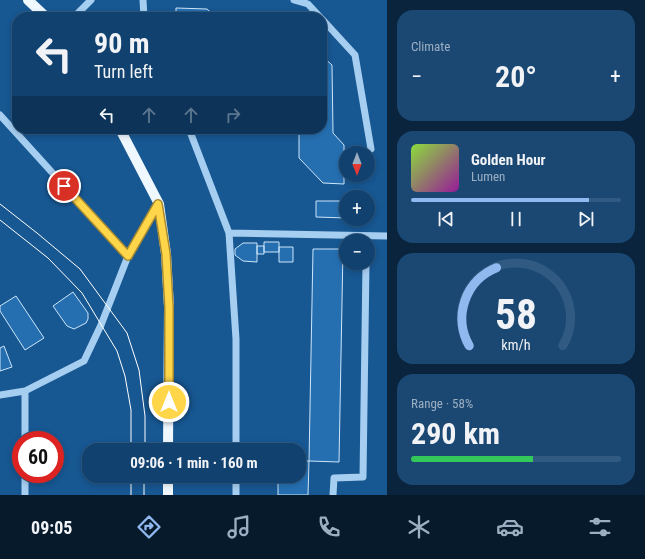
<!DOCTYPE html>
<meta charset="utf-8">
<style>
:root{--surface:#11416e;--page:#1a4873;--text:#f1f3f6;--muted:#9cafc2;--line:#305a81;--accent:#90b9f0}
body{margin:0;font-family:"Roboto Condensed",sans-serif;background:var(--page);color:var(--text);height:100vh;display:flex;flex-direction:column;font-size:15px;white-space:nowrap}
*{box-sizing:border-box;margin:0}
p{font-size:13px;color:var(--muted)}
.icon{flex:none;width:22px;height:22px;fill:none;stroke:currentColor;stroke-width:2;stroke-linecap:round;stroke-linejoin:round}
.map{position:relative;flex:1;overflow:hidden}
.side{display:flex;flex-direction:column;gap:10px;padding:10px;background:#09243c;width:258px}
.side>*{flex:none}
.guide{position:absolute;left:12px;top:12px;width:315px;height:122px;border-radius:16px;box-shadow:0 2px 6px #0003,0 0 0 1px var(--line);background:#11416e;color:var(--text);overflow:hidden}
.needle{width:26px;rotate:180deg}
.fabs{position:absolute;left:339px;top:146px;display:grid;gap:8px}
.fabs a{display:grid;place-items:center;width:36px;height:36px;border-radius:50%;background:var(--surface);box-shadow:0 2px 6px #0003,0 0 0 1px var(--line);font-size:20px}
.speed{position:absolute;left:12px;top:431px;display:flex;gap:8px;font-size:20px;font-weight:700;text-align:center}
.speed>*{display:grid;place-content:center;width:52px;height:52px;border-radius:50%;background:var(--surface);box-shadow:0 2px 6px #0003,0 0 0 1px var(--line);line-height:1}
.speed .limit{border:6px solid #d22;background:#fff;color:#111}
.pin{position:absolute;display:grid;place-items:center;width:34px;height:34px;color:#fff;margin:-17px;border:2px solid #fff;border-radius:50%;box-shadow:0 1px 4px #0007}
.me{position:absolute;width:44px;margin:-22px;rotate:0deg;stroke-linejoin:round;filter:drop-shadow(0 0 3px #0008)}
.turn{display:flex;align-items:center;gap:14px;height:84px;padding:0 16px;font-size:18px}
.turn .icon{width:52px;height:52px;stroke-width:2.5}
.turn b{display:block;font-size:28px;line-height:34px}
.lanes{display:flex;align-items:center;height:38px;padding:0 16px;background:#0003;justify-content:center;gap:20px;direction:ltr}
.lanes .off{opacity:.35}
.big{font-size:30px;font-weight:700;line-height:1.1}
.side .widget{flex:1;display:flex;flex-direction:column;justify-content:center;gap:6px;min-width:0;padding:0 14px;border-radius:16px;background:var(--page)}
.side .dial{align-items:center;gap:0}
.dial svg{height:104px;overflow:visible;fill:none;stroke:var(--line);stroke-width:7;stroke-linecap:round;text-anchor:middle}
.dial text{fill:var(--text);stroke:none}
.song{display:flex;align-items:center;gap:12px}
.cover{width:48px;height:48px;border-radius:6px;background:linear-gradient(135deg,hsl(90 70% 55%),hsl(300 70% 35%))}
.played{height:4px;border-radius:2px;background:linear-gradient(90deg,var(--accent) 85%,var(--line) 85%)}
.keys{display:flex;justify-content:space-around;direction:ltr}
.heat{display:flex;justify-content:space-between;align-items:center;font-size:22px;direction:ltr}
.charge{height:6px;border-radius:3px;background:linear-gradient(90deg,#34c759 58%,var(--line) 0)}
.trip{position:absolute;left:82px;top:443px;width:224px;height:40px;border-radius:16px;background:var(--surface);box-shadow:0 2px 6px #0003,0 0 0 1px var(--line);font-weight:700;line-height:40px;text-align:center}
.dock{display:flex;height:64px;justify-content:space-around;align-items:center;background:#071a2c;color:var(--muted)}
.dock .icon{width:28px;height:28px}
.dock .selected{color:var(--accent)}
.dock b{font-size:18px;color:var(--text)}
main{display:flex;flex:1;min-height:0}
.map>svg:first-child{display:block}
.building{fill:#256fb1;stroke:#cde6fb}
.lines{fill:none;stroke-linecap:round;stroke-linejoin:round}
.minor{stroke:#a6cef0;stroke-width:7}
.major{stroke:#eff7ff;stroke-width:10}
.tram{stroke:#fff;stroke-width:1}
.route-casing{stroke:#a68a30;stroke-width:10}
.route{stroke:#ffd54a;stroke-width:7}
</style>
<main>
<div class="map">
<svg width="387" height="495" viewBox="0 0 387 495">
<rect width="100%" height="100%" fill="#175792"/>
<path class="building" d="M 176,8 L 207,9 L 216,17 L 176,17 Z
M 322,56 L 332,65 L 333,133 L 344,145 L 344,184 L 323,183 L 299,158 L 299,132 L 292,132 L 292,129 L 322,129 Z
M 316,201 L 346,201 L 346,218 L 316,217 Z
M 264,242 L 279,242 L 279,252 L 264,252 Z
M 243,243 L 257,243 L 257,262 L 243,261 L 235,255 L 235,249 Z
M 257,246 L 264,246 L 264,254 L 257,254 Z
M 279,247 L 293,247 L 293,262 L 279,262 Z
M 313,249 L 343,249 L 339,462 L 309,461 Z
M 73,292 L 88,313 L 88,319 L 86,323 L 74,329 L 67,326 L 53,306 Z
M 16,296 L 44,338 L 25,350 L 0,311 L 0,306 Z
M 4,346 L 12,367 L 0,371 L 0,348 Z
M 299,461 L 309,461 L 308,495 L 278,495 L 278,476 L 299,476 Z"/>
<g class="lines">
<path class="minor" d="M 143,0 L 144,17
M 294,0 L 308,4 L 320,17
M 74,17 L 91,0
M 322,19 L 355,55 L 371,149
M 0,115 L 128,256
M 189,129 L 229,233 L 236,339 L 236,450
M 229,233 L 387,236
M 25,391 L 25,440
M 0,395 L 25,391 L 84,361 L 101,325 L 128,256 L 159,204
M 25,474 L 25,495
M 236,495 L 236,476
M 333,495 L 334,478 L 363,477 L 366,263"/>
<path class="major" d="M 28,0 L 46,17
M 120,129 L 159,204 L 166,254 L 169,307 L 168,450
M 168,495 L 168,476"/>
<path class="tram" d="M 0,204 L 37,233 L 80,269 L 127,333 L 139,370 L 145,416 L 145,450
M 0,220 L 48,258 L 82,293 L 117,351 L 125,376 L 131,410 L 131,450
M 131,495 L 131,476
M 144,495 L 144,476"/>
</g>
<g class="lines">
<defs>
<path id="route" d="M 64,186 L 128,256 L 158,204 L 166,254 L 169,307 L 169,402"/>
</defs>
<use href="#route" class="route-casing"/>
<use href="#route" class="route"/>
</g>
</svg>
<div class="fabs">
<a><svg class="needle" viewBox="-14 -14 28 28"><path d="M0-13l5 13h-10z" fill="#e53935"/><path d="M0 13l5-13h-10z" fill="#9cafc2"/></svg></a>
<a>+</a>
<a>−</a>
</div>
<div class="speed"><div class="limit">60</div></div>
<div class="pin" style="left:64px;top:186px;background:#d93025"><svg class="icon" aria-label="arrive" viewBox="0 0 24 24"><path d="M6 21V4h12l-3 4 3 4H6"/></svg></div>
<svg class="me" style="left:169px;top:402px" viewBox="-20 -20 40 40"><circle r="17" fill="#ffd54a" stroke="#fff" stroke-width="3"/><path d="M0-11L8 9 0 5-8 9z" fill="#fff"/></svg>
<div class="trip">09:06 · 1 min · 160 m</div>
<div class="guide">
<div class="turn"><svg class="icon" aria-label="left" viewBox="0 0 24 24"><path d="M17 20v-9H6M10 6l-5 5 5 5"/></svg><div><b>90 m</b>Turn left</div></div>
<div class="lanes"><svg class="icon" aria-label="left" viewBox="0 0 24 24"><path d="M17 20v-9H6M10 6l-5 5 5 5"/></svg><svg class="icon off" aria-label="ahead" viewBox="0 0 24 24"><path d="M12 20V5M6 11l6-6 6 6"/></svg><svg class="icon off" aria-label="ahead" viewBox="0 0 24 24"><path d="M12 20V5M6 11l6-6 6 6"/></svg><svg class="icon off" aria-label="right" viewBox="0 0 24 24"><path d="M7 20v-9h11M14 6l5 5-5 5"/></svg></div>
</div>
</div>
<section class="side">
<div class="widget"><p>Climate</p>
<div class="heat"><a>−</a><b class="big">20°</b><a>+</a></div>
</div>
<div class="widget">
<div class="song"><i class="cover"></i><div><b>Golden Hour</b><p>Lumen</p></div></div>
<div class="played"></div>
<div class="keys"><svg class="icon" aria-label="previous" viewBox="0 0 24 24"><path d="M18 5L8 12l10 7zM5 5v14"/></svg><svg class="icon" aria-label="pause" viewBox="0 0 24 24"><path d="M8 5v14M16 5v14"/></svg><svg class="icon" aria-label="next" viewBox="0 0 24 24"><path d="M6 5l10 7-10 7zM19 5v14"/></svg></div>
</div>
<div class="widget dial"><svg viewBox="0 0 100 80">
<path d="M14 69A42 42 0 1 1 86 69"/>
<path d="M14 69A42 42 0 0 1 35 9" stroke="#90b9f0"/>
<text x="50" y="56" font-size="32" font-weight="700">58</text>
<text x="50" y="72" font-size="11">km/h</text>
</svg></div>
<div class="widget"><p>Range · 58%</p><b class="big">290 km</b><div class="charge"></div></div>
</section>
</main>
<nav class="dock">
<b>09:05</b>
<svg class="icon selected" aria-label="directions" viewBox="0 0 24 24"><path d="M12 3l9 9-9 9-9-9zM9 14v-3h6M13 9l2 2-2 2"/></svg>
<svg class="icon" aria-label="music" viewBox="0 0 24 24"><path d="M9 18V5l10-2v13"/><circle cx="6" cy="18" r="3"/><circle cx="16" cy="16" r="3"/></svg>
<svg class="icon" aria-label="phone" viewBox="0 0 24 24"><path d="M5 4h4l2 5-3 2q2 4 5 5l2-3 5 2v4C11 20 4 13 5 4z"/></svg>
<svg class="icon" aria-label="climate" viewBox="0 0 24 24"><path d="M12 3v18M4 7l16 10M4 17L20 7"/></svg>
<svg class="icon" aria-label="car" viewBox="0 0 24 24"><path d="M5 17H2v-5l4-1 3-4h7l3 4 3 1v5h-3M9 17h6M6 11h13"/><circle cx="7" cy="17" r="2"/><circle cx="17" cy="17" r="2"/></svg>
<svg class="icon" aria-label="filters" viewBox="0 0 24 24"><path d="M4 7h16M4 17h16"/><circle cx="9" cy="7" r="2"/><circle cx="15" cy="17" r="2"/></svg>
</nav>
